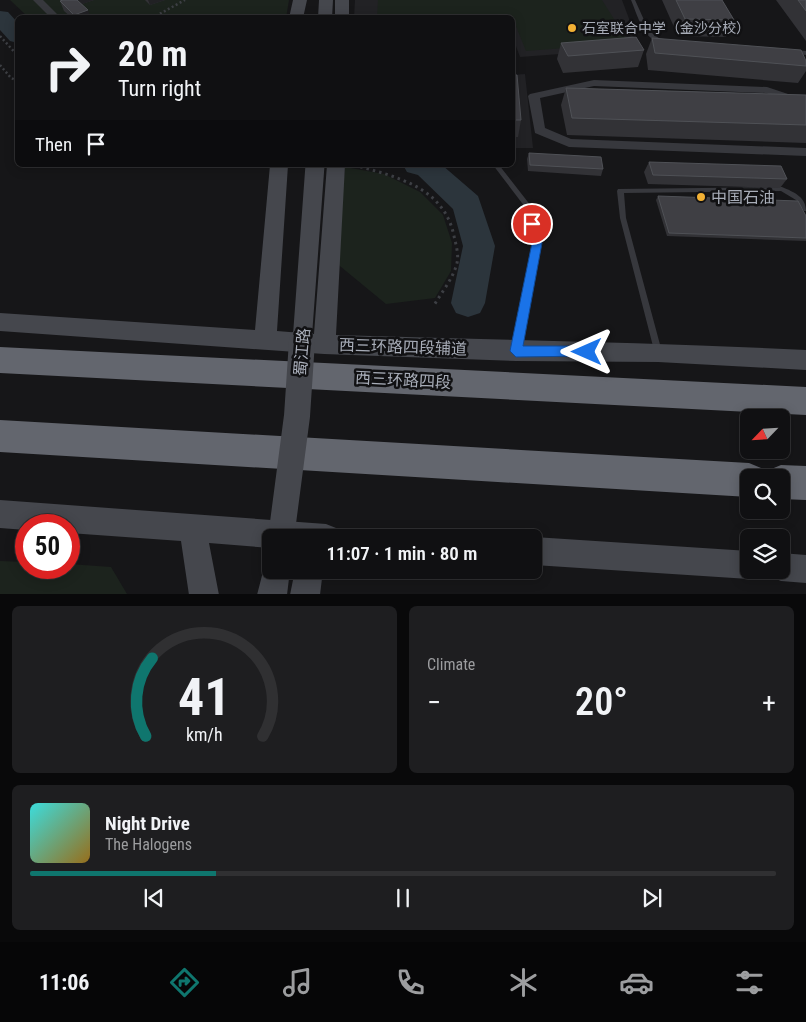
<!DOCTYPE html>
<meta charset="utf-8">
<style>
:root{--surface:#101012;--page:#1e1e20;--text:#f1f3f6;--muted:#9c9d9f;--line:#303032;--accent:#0f766e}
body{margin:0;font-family:"Roboto Condensed","Noto Sans SC",sans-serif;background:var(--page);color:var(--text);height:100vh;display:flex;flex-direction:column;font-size:19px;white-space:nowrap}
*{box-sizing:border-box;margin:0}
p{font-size:16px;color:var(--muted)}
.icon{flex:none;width:28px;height:28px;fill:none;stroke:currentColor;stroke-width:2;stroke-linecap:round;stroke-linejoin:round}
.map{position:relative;height:594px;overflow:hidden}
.drawer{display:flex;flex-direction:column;gap:12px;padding:12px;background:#09090a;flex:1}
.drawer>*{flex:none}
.hud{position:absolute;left:15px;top:15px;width:500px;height:152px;border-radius:8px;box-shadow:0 2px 12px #0003,0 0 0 1px var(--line);background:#101012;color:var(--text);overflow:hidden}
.needle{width:32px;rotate:245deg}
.controls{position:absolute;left:740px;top:409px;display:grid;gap:10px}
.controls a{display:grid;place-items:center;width:50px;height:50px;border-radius:8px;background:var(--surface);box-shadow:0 2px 12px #0003,0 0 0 1px var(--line);font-size:25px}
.speed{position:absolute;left:15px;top:514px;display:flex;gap:10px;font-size:25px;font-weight:700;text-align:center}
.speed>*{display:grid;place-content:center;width:65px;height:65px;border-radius:50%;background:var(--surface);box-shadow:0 2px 12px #0003,0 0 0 1px var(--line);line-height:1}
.speed .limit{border:8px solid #d22;background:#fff;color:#111}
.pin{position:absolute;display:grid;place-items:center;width:42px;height:42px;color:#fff;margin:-21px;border:2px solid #fff;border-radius:50%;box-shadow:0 1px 5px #0007}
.me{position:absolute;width:55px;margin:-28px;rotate:270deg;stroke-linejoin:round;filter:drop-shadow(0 0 4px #0008)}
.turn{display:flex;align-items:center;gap:18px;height:105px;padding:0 20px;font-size:22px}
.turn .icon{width:65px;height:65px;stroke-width:2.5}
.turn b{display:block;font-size:35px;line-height:42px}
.then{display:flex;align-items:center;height:48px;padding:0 20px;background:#0003;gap:10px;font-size:19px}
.big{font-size:38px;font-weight:600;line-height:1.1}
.drawer .tile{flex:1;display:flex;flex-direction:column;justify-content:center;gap:8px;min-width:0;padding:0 18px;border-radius:8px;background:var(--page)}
.drawer .dial{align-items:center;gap:0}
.dial svg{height:130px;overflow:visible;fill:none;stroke:var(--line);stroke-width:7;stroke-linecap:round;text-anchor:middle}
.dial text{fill:var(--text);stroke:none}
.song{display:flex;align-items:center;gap:15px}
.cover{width:60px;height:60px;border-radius:8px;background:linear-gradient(135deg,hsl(180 70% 55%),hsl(40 70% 35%))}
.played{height:5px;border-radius:2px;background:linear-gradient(90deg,var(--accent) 25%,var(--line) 25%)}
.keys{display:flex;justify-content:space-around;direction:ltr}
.heat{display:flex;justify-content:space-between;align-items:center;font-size:28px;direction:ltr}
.drawer .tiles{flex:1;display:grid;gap:12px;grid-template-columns:1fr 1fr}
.tile:last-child{grid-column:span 2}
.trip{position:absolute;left:262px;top:529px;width:280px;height:50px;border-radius:8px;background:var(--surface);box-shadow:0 2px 12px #0003,0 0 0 1px var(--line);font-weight:600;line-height:50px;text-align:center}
.tabs{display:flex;height:80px;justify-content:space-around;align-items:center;background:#060607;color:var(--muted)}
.tabs .icon{width:35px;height:35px}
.tabs .current{color:var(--accent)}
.tabs b{font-size:22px;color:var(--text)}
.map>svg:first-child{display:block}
.built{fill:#222225}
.green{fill:#1c231d}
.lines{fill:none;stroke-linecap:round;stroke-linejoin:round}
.river{fill:#2c353c;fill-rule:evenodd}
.path-far1{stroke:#3d3f44;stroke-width:2.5;stroke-dasharray:2 2.5;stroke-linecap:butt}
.path{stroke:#3d3f44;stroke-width:3;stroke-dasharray:2.5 4;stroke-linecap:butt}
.lane{fill:#37383d;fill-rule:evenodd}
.street{fill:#37383d;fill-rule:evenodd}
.secondary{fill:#45474d;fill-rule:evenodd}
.highway{fill:#63666e;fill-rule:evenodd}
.secondary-bridge-far1{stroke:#45474d;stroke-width:19}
.secondary-bridge{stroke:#45474d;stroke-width:26}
.wall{fill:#323236}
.shaded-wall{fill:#212124}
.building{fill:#3f3f44;stroke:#4f5156}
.route{fill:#1a73e8;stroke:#114b97}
.poi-dot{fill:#f2b134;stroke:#111113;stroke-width:2}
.labels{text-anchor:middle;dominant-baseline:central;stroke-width:5;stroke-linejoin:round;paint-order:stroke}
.far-poi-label{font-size:14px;fill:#a8adb8;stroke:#111113;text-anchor:start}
.poi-label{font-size:16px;fill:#a8adb8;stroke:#111113;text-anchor:start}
.street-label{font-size:16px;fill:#a8adb8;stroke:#111113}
</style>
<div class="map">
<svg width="806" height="595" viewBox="0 0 806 595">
<rect width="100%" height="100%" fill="#161618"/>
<path class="built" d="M 355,0 L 622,0 L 640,48 L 520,57 L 513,38 L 512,18 L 354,18 Z
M 525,74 L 533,148 L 513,148 L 513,75 Z"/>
<path class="green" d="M 10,0 L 289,0 L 286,18 L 28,17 Z
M 378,0 L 602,0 L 629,43 L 526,51 L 515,24 L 513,24 L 512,18 L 377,18 Z
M 345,167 L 384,174 L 420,192 L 443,215 L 452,243 L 451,271 L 435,298 L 386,304 L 335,262 Z
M 0,561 L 26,562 L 26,568 L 69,568 L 69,564 L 111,567 L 127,594 L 0,594 Z"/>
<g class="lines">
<path class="river" d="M 0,11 L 8,12 L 18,23 L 18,43 L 10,41 L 0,30 Z
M 403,165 L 442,165 L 478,196 L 495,246 L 485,303 L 480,313 L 468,317 L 456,313 L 451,303 L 463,246 L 453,209 L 418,175 L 407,172 Z"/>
<path class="path-far1" d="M 152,18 L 185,0
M 0,36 L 18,56
M 0,65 L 11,78 L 18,81"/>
<path class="path" d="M 354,165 C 397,177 444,187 454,236 C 456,245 459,255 457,263 C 453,279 441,293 433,307"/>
<path class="lane" d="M 631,0 L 635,0 L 649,31 L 663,41 L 663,43 C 644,42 637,14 631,0 Z
M 792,50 L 806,51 L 806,55 L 790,53 L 789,52 Z
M 493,165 L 499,165 L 531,206 L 540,243 L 520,349 L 519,351 L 516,352 L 513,351 L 512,349 L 534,243 L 525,207 Z
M 782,187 C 794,192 806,197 806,211 L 804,211 L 796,200 L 781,191 L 624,193 L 626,218 L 662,352 L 661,354 L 658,356 L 655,354 L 620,218 L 617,191 L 618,189 Z"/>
<path class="street" d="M 33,0 L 43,0 L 61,18 L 51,18 Z
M 594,80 L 767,87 L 806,100 L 806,107 L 766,93 L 594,86 L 540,98 L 545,128 L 571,139 L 806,148 L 806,156 L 569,147 L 535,133 L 528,96 L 530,94 Z"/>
<path class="secondary" d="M 293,0 L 307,0 L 303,18 L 289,18 Z
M 319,0 L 333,0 L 332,18 L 318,18 Z
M 335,0 L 349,0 L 349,18 L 335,18 Z
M 270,165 L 288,165 L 277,331 L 314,334 L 327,165 L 345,165 L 336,335 C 493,340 649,342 806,350 L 806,370 L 658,362 L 516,361 L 324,354 L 0,331 L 0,313 L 255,330 Z
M 0,500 L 326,524 L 336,528 L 340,538 L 271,538 L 271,548 L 209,543 L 219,595 L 189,595 L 181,541 L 69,533 L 69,525 L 26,525 L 26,530 L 0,528 Z
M 534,537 L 749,551 L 749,570 L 761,570 L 759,575 L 749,579 L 534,565 Z
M 781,553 L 806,555 L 806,583 L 781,581 L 771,577 L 768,570 L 781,570 Z
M 271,558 L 271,570 L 290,570 L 287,595 L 257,595 L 266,560 Z
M 295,570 L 323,570 L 320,595 L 290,595 Z"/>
<path class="highway" d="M 0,347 L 806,387 L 806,415 L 0,373 Z
M 0,420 L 749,463 L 761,468 L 765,478 L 749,478 L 749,497 L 0,452 Z
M 781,465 L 806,466 L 806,500 L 781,499 L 781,478 L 766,478 L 769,470 Z"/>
<path class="secondary-bridge-far1" d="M 302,342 L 315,165"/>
<path class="secondary-bridge" d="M 281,538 L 297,416 L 302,341"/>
</g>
<path class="wall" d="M 63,0 L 94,0 L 82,4 L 91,18 L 72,18 L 64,11 L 60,1 Z
M 145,0 L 165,0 L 150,5 Z
M 662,0 L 722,0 L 734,20 L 726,37 L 678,36 Z
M 776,0 L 806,0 L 806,41 Z
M 652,38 L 806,61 L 806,71 L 798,83 L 648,70 L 646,54 Z
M 561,43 L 644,50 L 638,67 L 563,73 L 557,59 Z
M 512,75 L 521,120 L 518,137 L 512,137 Z
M 566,88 L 806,95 L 806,143 L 567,135 L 561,105 Z
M 529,153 L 603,169 L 601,176 L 528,171 L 527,159 Z
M 649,162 L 787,179 L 780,188 L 648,184 L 644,172 Z
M 658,196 L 806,216 L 806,241 L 667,236 L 656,200 Z"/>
<path class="shaded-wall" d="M 74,0 L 94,0 L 77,6 Z
M 148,0 L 165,0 L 150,5 Z
M 88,10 L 91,18 L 76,18 L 74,15 Z"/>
<path class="building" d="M 63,0 L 77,0 L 88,10 L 74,15 L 60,1 Z
M 676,0 L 722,0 L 734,20 L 685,19 Z
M 798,0 L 806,0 L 806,11 Z
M 636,37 L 644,50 L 568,56 L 561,43 Z
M 652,38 L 801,50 L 806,61 L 806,66 L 655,53 Z
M 512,75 L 517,75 L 521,120 L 512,120 Z
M 566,88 L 806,95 L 806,125 L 572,118 Z
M 529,153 L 601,157 L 603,169 L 530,165 Z
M 649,162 L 781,166 L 787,179 L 653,175 Z
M 658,196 L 798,201 L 806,216 L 806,238 L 669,233 Z"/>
<path class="route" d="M 532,220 L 538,224 L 542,243 L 523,346 L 587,346 L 593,352 L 591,356 L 516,357 L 510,351 L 532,243 L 527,224 Z"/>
<g class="poi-dot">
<circle cx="572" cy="28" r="5"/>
<circle cx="701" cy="197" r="5"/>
</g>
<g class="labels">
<g class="far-poi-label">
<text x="582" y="28">石室联合中学（金沙分校）</text>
</g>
<g class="poi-label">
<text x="711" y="197">中国石油</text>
</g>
<g class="street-label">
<text transform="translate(403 347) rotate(2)">西三环路四段辅道</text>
<text transform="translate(302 352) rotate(-85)">蜀江路</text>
<text transform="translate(403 380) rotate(3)">西三环路四段</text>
</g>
</g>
</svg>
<div class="controls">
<a><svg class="needle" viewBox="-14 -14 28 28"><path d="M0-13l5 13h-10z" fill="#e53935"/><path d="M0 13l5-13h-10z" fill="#9c9d9f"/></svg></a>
<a><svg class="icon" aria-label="search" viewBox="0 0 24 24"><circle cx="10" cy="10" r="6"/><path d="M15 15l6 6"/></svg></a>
<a><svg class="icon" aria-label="layers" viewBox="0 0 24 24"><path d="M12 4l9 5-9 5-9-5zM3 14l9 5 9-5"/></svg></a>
</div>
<div class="speed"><div class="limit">50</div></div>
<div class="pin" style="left:532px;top:224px;background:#d93025"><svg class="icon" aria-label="arrive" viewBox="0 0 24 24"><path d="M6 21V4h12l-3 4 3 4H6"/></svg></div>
<svg class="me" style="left:587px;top:352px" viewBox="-20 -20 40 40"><path d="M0-17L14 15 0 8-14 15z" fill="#1a73e8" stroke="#fff" stroke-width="4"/></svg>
<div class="trip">11:07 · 1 min · 80 m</div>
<div class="hud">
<div class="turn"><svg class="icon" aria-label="right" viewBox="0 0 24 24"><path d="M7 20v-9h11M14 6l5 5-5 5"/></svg><div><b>20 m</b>Turn right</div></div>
<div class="then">Then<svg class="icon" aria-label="arrive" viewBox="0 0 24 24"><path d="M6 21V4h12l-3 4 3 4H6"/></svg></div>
</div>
</div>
<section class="drawer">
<div class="tiles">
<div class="tile dial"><svg viewBox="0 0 100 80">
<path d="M14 69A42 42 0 1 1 86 69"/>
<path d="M14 69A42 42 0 0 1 18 21" stroke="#0f766e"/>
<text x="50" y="56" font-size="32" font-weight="700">41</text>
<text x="50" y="72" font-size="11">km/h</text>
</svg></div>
<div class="tile"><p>Climate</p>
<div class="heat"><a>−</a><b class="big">20°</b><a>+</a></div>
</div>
<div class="tile">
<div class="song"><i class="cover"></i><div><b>Night Drive</b><p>The Halogens</p></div></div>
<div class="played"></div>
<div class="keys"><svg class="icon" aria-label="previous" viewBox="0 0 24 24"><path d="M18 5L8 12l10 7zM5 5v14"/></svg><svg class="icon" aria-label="pause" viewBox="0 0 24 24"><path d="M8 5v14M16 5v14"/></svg><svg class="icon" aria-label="next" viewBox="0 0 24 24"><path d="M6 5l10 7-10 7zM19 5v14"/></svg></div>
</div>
</div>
</section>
<nav class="tabs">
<b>11:06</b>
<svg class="icon current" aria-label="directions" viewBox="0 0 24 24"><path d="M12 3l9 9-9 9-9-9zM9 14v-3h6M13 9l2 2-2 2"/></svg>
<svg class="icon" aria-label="music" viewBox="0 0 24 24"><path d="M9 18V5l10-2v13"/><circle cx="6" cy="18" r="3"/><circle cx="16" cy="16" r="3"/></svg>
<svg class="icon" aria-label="phone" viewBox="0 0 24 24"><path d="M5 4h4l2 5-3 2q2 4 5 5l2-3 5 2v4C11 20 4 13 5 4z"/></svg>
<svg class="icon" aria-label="climate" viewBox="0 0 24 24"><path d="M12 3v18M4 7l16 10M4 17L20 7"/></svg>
<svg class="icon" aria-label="car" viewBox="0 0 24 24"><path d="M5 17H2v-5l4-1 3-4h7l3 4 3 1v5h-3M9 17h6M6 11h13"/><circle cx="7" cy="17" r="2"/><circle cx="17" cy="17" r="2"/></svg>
<svg class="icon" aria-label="filters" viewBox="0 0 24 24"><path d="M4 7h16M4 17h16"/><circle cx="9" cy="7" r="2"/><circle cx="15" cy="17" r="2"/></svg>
</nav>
